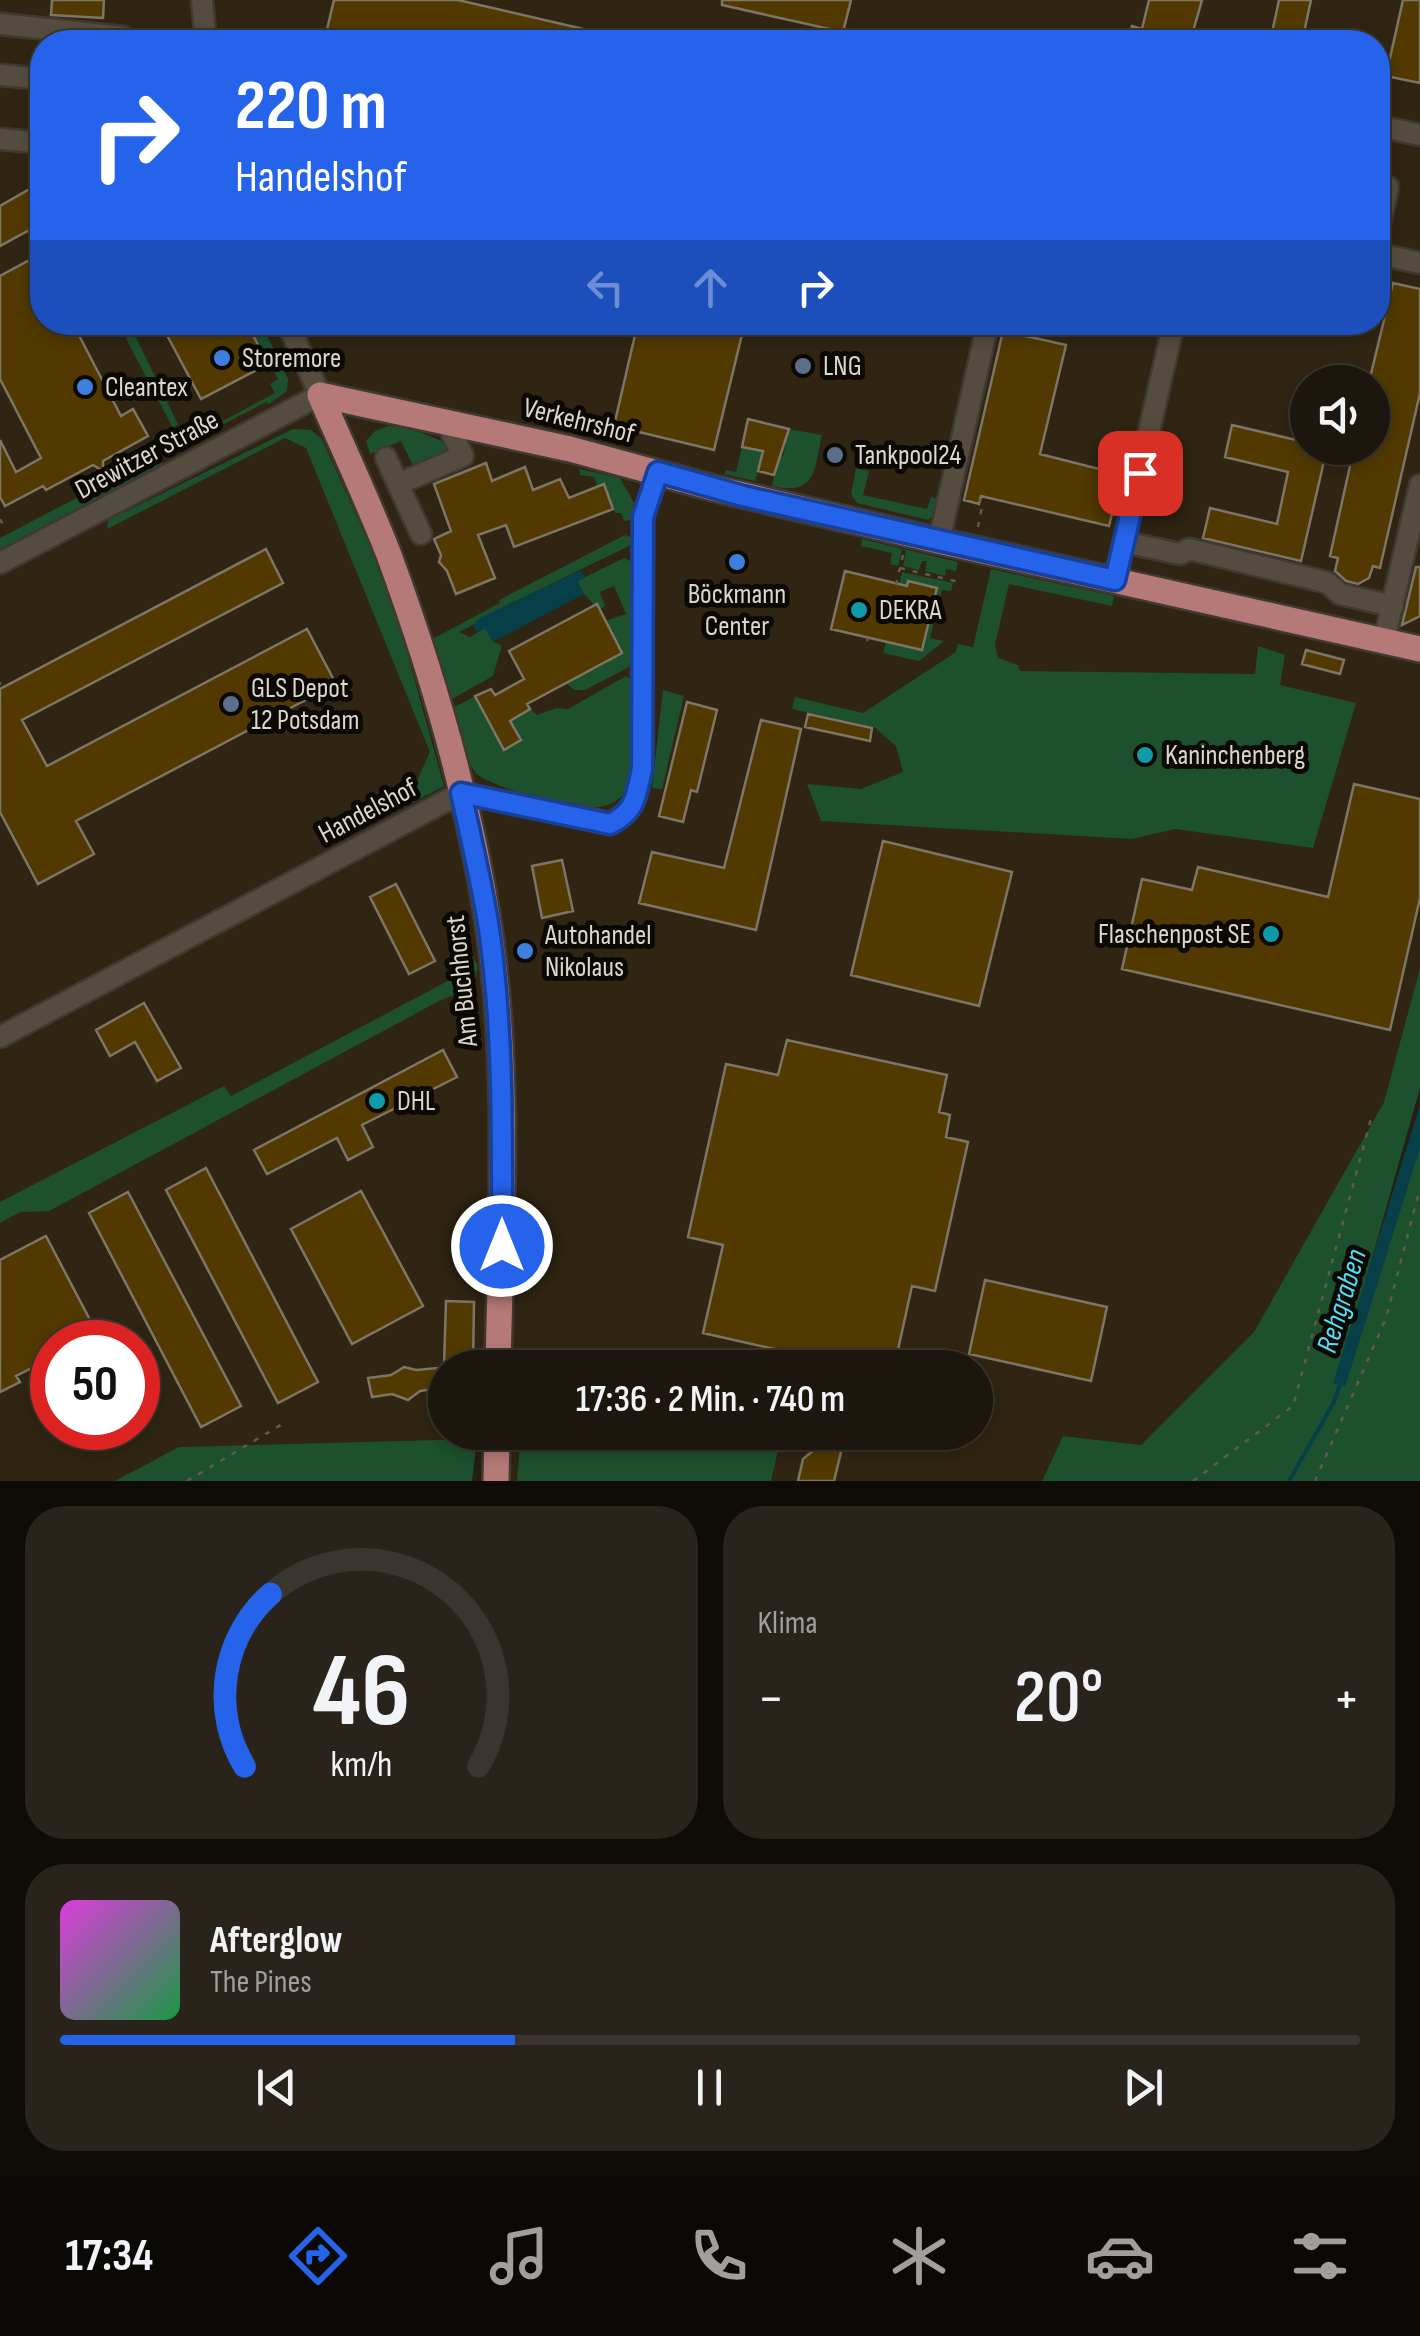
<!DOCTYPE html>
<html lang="de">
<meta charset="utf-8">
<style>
:root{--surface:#1c160e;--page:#29231c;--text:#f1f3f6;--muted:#a09f9e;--line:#3a352e;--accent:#2563eb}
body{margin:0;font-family:"Sofia Sans Condensed",sans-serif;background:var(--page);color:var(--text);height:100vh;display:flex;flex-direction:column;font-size:38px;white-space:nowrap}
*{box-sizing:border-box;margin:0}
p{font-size:32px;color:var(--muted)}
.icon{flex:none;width:55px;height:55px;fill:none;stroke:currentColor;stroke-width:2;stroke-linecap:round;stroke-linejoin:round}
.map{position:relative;height:1481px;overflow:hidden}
.panel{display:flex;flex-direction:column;gap:25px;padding:25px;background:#0f0c08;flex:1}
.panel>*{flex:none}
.banner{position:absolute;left:30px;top:30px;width:1360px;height:305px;border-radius:40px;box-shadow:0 5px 15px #0003,0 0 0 2px var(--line);background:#2563eb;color:#fff;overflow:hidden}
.buttons{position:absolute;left:1290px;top:365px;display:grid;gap:20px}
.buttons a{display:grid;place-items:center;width:100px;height:100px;border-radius:50%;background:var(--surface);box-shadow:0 5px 15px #0003,0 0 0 2px var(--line);font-size:50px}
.speed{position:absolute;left:30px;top:1320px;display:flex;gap:20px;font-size:50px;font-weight:700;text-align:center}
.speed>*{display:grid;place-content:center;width:130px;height:130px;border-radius:50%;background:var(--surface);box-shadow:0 5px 15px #0003,0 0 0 2px var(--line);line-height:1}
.speed .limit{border:15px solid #d22;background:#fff;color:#111}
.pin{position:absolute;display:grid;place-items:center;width:85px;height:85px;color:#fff;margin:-42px;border-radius:20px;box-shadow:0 5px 15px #0006}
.me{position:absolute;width:110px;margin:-55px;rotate:0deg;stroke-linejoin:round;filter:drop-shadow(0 0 8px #0008)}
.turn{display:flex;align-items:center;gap:35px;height:210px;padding:0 40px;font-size:45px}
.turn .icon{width:130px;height:130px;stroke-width:2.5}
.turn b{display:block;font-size:70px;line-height:85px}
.lanes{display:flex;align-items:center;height:95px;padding:0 40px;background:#0003;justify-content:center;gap:50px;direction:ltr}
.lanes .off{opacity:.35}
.big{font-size:75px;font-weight:600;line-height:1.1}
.panel .card{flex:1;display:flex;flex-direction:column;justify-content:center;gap:15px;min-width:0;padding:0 35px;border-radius:40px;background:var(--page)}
.panel .dial{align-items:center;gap:0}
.dial svg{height:260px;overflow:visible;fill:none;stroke:var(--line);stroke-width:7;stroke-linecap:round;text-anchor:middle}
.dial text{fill:var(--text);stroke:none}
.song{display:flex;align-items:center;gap:30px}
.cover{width:120px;height:120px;border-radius:15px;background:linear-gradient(135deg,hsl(300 70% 55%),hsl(140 70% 35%))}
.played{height:10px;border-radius:5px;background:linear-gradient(90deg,var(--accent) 35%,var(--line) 35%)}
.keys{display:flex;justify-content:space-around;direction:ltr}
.heat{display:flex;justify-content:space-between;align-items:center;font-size:55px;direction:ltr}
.panel .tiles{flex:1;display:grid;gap:25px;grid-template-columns:1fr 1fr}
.card:last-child{grid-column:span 2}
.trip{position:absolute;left:428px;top:1350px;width:565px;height:100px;border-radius:50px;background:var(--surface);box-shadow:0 5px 15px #0003,0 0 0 2px var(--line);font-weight:600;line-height:100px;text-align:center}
.dock{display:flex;height:160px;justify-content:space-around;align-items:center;background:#0b0906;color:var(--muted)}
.dock .icon{width:70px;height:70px}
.dock .current{color:var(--accent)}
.dock b{font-size:45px;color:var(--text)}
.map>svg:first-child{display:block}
.built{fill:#2f2512;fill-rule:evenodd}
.green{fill:#1d502d}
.water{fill:#073f48}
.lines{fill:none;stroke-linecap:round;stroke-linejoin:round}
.stream{stroke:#073f48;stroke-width:4}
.building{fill:#513901;stroke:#7d7566;stroke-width:2.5}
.minor-casing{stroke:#3f3932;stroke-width:25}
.major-casing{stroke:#3f3932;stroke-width:30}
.path{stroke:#605a4f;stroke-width:2.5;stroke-dasharray:5 8;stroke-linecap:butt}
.minor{stroke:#544c3e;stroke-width:20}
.major{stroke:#b57978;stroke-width:25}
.route-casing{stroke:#184099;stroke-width:25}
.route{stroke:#2563eb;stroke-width:18}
.shop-dot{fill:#3f7fe0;stroke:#0c0905;stroke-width:4}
.service-dot{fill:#5c6f8a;stroke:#0c0905;stroke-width:4}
.culture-dot{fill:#0f9aa8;stroke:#0c0905;stroke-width:4}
.labels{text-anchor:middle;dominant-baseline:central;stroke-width:10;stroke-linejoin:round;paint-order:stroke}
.poi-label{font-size:28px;fill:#dbd6ce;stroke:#0c0905;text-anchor:start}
.street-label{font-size:28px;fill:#dbd6ce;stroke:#0c0905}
.water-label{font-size:30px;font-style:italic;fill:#53def7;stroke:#0c0905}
</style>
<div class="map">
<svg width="1420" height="1481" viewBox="0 0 1420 1481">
<rect width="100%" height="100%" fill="#251e12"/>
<path class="built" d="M 0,0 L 1420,0 L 1420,968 L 1384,1102 L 1254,1332 L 1141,1445 L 1063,1436 L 1042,1481 L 507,1481 L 508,1451 L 179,1450 L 121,1481 L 0,1481 ZM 42,42 L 1378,42 L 1378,322 L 42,322 ZM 1308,382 L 1372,382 L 1372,448 L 1308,448 ZM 52,1342 L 138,1342 L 138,1428 L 52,1428 ZM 445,1368 L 975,1368 L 975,1432 L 445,1432 Z"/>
<path class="green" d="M 118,323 L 129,323 L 178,424 L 175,426 L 180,437 L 194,431 L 198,438 L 175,450 L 168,439 L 176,434 Z
M 248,323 L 261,323 L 288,379 L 287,391 L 269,404 L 266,402 L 214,429 L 209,421 L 213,414 L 219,423 L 275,393 L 270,384 L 278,379 Z
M 389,426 L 409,428 L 447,443 L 450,452 L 414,468 L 401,441 L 370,454 L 366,441 L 375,431 Z
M 293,429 L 311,430 L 322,439 L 389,588 L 444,786 L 388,816 L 385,811 L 410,796 L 430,752 L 306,448 L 285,438 L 107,529 L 108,520 Z
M 789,429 L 822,435 C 814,470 817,496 772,486 L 777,462 L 762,459 L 755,481 L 724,474 L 726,470 L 736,472 L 742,447 L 783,456 Z
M 159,455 L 163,464 L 0,549 L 0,538 Z
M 856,468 L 869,471 L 863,495 L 927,509 L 931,497 L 940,499 L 938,512 L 928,520 L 857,503 L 851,494 Z
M 579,469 L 620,478 L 634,503 L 632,520 L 624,521 L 621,513 L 615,513 L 604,485 L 598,487 L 594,477 L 580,475 Z
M 625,535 L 632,538 L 631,545 L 481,618 L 481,621 L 459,632 L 470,637 L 485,628 L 493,642 L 502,645 L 493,676 L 450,700 L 432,647 L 434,638 L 500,603 L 499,600 Z
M 862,539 L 958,562 L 956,571 L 946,569 L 945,576 L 925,571 L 927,561 L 922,561 L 919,570 L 903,566 L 906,551 L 902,549 L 898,566 L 890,564 L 892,553 L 861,546 Z
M 624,558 L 632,562 L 633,657 L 629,667 L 585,690 L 574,690 L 566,683 L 622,653 L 605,621 L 626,614 L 614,586 L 600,592 L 605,606 L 599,610 L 584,594 L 577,581 Z
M 991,569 L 1114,596 L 1112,606 L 1009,584 L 995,645 L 998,658 L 1018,665 L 1020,671 L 1255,674 L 1258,646 L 1285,655 L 1280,685 L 1356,703 L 1313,848 L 1175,829 L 1132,839 L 821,821 L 807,784 L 861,789 L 903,772 L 896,746 L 874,727 L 792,709 L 795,697 L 863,713 L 956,652 L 958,644 L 973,647 Z
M 902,572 L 953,583 L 951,591 L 942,590 L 930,638 L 944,641 L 919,661 L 883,653 L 893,613 L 901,611 L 908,582 L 905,594 L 899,586 Z
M 626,676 L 634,681 L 629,787 C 621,799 613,805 598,807 C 574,809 495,789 477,774 C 463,760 459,726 453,708 L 475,696 L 504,750 L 521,740 L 510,721 L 530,709 L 537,715 L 557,708 L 568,709 Z
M 663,690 L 684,696 L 662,789 L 652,788 Z
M 471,953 L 478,966 L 473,987 L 439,1001 L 49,1211 L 20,1212 L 0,1223 L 0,1202 L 224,1086 L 231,1096 L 459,975 Z
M 1420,968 L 1420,1088 L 1339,1375 L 1420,1143 L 1420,1481 L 1042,1481 L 1063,1436 L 1141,1445 L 1254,1332 L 1384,1102 Z
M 521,1433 L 521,1432 L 782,1433 L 771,1481 L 517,1481 Z
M 477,1439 L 472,1481 L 115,1481 L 179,1447 Z"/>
<path class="water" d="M 581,570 L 585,577 L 577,582 L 584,594 L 493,642 L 485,628 L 476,632 L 473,625 L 480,618 Z
M 1420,1105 L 1420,1148 L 1345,1387 L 1333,1383 Z"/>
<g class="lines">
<path class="stream" d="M 1289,1481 L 1334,1402 L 1340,1384"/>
</g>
<path class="building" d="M 52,0 L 104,0 L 103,18 L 51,15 Z
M 334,0 L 458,0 L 622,38 L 621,42 L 324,42 Z
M 722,0 L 851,0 L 843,32 L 722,5 Z
M 1149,0 L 1202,0 L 1190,42 L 1128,42 L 1132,26 L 1142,29 Z
M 1279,0 L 1311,0 L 1302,42 L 1270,42 Z
M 1403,0 L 1420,0 L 1420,83 L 1386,76 Z
M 42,182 L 42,223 L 0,246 L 0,206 Z
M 37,256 L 42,266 L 42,322 L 72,322 L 121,416 L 133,409 L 148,436 L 103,461 L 103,471 L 93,465 L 46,490 L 43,486 L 5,506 L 0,497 L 0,440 L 16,472 L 41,458 L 0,379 L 0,276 Z
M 1393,283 L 1420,289 L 1420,393 L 1380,568 L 1373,566 L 1369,578 L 1358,584 L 1346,581 L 1335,571 L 1338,558 L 1330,556 L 1354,448 L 1372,448 L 1372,382 L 1369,382 Z
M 160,322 L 246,322 L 268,364 L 201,399 Z
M 638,322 L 745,322 L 714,450 L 614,426 Z
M 1003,331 L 1066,345 L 1040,454 L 1099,469 L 1101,459 L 1124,465 L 1109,526 L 981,496 L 979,504 L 964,500 Z
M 748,419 L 789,429 L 774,475 L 758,471 L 763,451 L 742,447 Z
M 1232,425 L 1296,440 L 1298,430 L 1308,432 L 1308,448 L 1327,448 L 1301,561 L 1203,538 L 1210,508 L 1277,524 L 1288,472 L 1225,457 Z
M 486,463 L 492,481 L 525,467 L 533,490 L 560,479 L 569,498 L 604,484 L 613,509 L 514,547 L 506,525 L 478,535 L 495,578 L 456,594 L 447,571 L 439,562 L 441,555 L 434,539 L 451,531 L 434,484 Z
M 266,549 L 283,583 L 22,720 L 47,766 L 307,629 L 336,684 L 76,821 L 94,854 L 38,884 L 0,812 L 0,689 Z
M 1416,567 L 1420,567 L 1420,616 L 1402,625 Z
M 845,571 L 907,586 L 908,581 L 937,588 L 922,650 L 831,629 Z
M 597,604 L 622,653 L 527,704 L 530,709 L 510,721 L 521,740 L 504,750 L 475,696 L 491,689 L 495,695 L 524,679 L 509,651 Z
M 1306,650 L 1344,660 L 1340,674 L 1302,664 Z
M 687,702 L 717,710 L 697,792 L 691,790 L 683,822 L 659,816 Z
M 808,714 L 872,728 L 870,741 L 805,727 Z
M 761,720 L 801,729 L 756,930 L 639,903 L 652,852 L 724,868 Z
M 1354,784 L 1420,799 L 1420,898 L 1390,1030 L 1122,969 L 1142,879 L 1192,890 L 1198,867 L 1328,897 Z
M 883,841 L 1012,872 L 979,1006 L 851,975 Z
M 562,860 L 573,911 L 542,918 L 532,866 Z
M 396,884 L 435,961 L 409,974 L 370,897 Z
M 144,1003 L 181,1068 L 157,1081 L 135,1042 L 110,1056 L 96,1030 Z
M 787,1040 L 947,1075 L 939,1112 L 950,1115 L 946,1137 L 968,1142 L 935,1291 L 912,1286 L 894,1368 L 859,1368 L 703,1333 L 723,1245 L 688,1237 L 726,1064 L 778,1075 Z
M 443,1050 L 457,1077 L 362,1125 L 373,1147 L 348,1160 L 337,1138 L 267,1174 L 254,1150 Z
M 206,1168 L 318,1382 L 278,1403 L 166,1190 Z
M 361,1191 L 423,1306 L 352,1344 L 291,1229 Z
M 128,1192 L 241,1406 L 201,1427 L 89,1213 Z
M 46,1236 L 100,1339 L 94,1342 L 52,1342 L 52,1364 L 41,1371 L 38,1365 L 16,1376 L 20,1382 L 0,1392 L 0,1260 Z
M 985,1280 L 1107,1307 L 1091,1381 L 969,1354 Z
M 446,1301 L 474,1302 L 473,1367 L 444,1366 Z
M 404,1367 L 416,1370 L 437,1368 L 441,1388 L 420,1391 L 408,1400 L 392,1394 L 372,1397 L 368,1378 L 391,1375 Z
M 830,1441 L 843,1444 L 834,1481 L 798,1481 L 803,1459 L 815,1449 L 828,1448 Z"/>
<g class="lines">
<defs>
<path id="minor" d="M 202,0 L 206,42
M 0,24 L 123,37
M 0,75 L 42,79
M 1378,126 L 1420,135
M 0,139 L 42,143
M 1378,185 L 1388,187 L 1378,232
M 1378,254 L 1420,263
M 386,458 L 398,484 L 463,456 L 446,422
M 398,484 L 421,534
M 939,541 L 988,322
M 1124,542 L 1180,554 L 1189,549 L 1317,580 L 1328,583 L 1340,594 L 1393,606
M 0,563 L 320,395 L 287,322
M 1115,580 L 1174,322
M 1384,641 L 1420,485
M 0,1037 L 461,793 L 610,823 C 636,811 636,796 642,769 L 643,517 L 658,472"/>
<path id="major" d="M 320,395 L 570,449 L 713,488 L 939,541 L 1420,649
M 320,395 C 343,448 368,501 389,555 C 433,675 470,802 489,928 C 510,1074 501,1221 498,1368
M 496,1481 L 497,1432"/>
</defs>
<use href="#minor" class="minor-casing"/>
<use href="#major" class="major-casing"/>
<path class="path" d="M 0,519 L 5,529
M 978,527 L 982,507 L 980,499
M 900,568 L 963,583
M 896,585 L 903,555
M 867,641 L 868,638
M 0,682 L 0,685
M 187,1481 L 284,1423
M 1193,1481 L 1293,1406 L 1371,1119
M 1315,1481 L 1386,1318 L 1420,1188"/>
<use href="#minor" class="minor"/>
<use href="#major" class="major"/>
</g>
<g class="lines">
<defs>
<path id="route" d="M 502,1246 C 502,1140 504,1034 489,929 C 482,884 471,838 461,793 L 610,824 C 636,811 636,796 642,769 L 643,517 L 658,472 L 743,496 L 1115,580 L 1140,473"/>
</defs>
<use href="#route" class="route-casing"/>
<use href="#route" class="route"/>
</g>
<g class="shop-dot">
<circle cx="222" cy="358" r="10"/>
<circle cx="85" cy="387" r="10"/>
<circle cx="737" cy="562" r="10"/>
<circle cx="525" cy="951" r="10"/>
</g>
<g class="service-dot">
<circle cx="803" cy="366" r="10"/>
<circle cx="835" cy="455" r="10"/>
<circle cx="231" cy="704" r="10"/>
</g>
<g class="culture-dot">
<circle cx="859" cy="610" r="10"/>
<circle cx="1145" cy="755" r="10"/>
<circle cx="1271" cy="934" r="10"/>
<circle cx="377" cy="1101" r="10"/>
</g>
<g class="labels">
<g class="poi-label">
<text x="242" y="358">Storemore</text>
<text x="823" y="366">LNG</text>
<text x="105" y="387">Cleantex</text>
<text x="855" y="455">Tankpool24</text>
<text x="737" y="594" text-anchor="middle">Böckmann<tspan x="737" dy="32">Center</tspan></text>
<text x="879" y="610">DEKRA</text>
<text x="251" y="688">GLS Depot<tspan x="251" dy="32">12 Potsdam</tspan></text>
<text x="1165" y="755">Kaninchenberg</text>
<text x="1251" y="934" text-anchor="end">Flaschenpost SE</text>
<text x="545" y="935">Autohandel<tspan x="545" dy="32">Nikolaus</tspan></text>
<text x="397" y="1101">DHL</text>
</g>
<g class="street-label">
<text transform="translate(579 421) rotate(14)">Verkehrshof</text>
<text transform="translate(147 455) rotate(-28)">Drewitzer Straße</text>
<text transform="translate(368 811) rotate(-28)">Handelshof</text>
<text transform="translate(462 981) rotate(-96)">Am Buchhorst</text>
</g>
<g class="water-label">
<text transform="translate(1342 1301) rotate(-73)">Rehgraben</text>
</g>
</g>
</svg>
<div class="buttons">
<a><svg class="icon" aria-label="sound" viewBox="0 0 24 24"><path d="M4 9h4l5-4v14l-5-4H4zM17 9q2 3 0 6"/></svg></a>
</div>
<div class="speed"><div class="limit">50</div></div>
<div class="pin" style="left:1140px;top:473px;background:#d93025"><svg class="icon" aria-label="arrive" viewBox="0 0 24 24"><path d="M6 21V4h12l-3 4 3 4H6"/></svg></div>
<svg class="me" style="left:502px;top:1246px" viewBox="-20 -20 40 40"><circle r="17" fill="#2563eb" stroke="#fff" stroke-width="3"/><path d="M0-11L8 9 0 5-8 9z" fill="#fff"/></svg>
<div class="trip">17:36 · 2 Min. · 740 m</div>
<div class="banner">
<div class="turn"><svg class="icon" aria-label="right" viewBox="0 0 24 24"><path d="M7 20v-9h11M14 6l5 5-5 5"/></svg><div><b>220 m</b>Handelshof</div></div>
<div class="lanes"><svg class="icon off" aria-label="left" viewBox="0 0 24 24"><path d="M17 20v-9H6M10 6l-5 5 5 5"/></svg><svg class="icon off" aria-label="ahead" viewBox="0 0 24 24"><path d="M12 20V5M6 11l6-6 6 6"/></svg><svg class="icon" aria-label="right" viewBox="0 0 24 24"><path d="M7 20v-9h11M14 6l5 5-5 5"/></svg></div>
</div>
</div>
<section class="panel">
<div class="tiles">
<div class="card dial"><svg viewBox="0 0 100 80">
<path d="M14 69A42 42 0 1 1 86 69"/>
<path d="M14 69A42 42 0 0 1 22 16" stroke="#2563eb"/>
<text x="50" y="56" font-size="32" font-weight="700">46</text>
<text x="50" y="72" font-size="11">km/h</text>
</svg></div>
<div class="card"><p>Klima</p>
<div class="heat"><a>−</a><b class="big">20°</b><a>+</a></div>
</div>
<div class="card">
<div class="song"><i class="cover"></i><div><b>Afterglow</b><p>The Pines</p></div></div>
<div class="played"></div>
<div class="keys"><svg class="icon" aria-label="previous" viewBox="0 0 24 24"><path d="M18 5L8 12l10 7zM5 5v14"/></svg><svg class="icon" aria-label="pause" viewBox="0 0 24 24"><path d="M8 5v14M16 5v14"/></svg><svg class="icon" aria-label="next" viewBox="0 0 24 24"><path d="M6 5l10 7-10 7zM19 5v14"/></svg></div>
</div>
</div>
</section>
<nav class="dock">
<b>17:34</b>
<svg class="icon current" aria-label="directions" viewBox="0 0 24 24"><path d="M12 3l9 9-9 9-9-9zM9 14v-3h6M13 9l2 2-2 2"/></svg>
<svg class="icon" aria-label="music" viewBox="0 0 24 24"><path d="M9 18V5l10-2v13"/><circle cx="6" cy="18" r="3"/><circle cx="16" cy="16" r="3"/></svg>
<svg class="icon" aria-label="phone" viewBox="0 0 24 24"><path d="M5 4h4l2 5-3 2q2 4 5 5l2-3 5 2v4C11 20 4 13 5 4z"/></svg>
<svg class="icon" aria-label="climate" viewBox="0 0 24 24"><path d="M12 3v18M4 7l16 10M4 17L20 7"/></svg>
<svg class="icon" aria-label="car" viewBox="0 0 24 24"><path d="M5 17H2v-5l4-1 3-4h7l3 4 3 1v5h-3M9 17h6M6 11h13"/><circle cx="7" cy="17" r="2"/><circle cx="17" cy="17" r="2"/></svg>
<svg class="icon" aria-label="filters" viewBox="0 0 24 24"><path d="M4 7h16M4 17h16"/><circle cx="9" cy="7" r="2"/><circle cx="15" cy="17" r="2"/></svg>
</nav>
